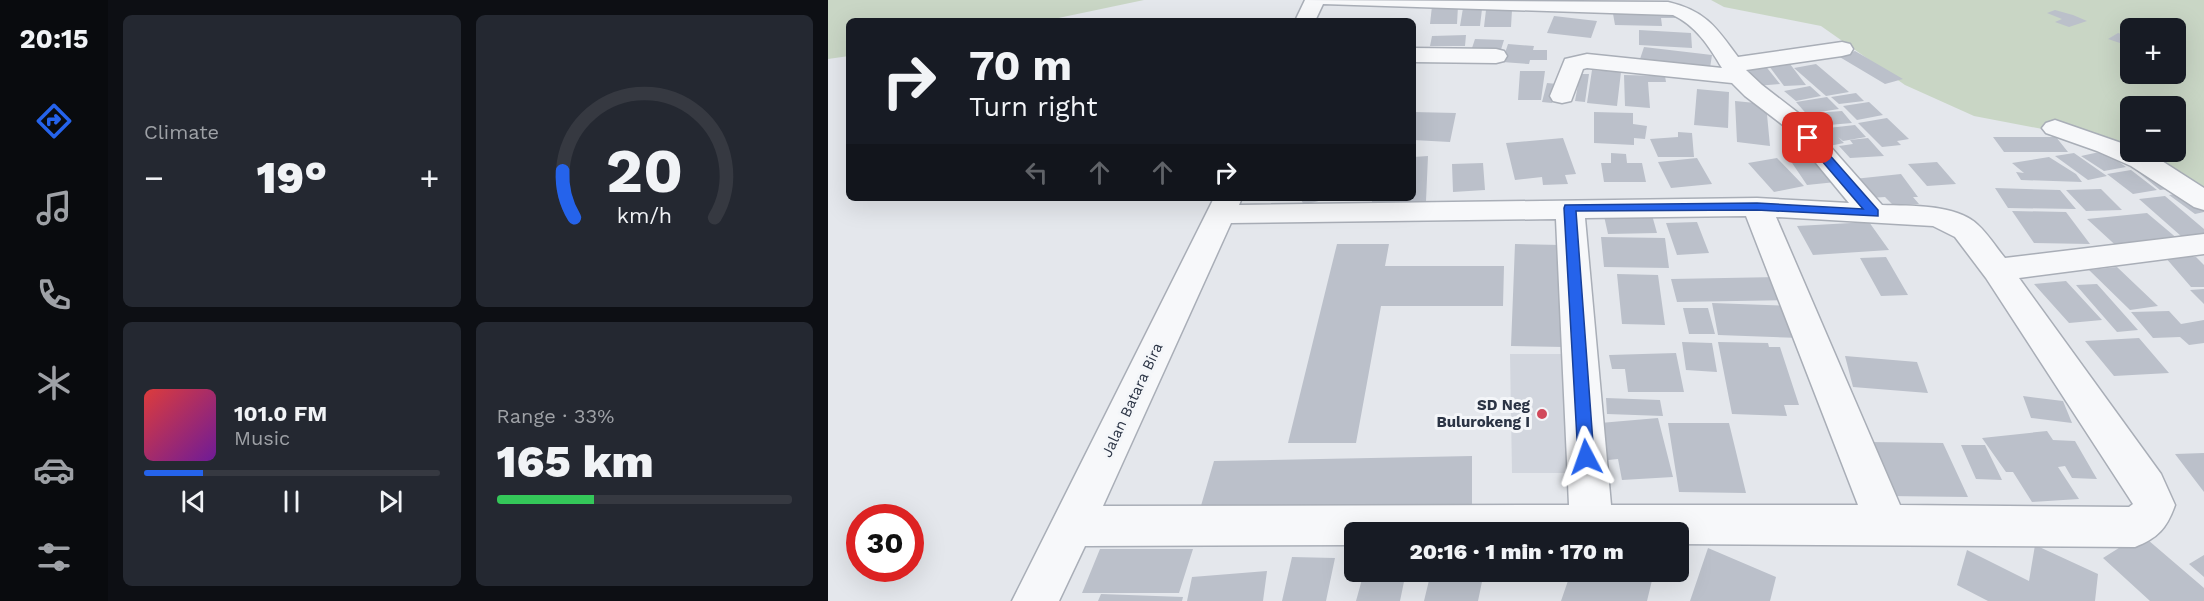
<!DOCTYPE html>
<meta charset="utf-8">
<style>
:root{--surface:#171b24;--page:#242831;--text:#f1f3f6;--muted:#9ea1a6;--line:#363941;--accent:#2563eb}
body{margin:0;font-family:"Work Sans",sans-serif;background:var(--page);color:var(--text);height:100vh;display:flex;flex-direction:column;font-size:22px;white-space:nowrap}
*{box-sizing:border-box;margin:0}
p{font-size:20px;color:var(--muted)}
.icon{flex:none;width:33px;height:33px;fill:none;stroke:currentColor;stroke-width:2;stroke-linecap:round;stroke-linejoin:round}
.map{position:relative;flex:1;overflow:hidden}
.drawer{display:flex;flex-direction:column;gap:15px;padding:15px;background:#0d0f14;width:720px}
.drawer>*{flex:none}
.guide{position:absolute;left:18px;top:18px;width:570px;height:183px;border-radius:9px;box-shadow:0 6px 24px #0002;background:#171b24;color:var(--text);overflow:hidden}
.controls{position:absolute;left:1292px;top:18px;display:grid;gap:12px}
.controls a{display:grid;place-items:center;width:66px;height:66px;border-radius:9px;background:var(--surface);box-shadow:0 6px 24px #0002;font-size:30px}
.speed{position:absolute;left:18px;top:504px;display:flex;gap:12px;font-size:30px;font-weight:700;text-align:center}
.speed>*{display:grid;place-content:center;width:78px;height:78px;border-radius:50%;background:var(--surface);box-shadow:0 6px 24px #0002;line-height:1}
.speed .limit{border:9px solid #d22;background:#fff;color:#111}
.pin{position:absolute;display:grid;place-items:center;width:51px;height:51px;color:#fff;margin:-26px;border-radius:12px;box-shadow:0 3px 9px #0006}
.me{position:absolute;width:66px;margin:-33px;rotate:356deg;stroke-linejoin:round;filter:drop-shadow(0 0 4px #0008)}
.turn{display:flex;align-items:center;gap:21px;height:126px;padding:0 24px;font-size:27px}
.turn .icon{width:78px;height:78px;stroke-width:2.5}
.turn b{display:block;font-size:42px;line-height:51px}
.lanes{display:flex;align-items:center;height:57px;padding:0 24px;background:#0003;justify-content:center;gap:30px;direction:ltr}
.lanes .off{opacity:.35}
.big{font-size:45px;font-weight:800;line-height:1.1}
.drawer .tile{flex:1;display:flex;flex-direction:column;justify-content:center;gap:9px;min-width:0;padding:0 21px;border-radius:9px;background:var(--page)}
.drawer .dial{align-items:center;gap:0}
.dial svg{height:156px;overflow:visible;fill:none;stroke:var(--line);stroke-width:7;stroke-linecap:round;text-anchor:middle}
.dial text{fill:var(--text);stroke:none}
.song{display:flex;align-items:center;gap:18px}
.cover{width:72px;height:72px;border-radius:9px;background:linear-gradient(135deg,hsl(0 70% 55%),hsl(280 70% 35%))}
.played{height:6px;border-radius:3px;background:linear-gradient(90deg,var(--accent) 20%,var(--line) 20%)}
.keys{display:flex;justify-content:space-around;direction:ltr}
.heat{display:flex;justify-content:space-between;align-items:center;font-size:33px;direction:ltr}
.charge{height:9px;border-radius:4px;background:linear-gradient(90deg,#34c759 33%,var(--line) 0)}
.drawer .tiles{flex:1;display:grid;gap:15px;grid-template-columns:repeat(2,1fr)}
.trip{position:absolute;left:516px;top:522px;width:345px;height:60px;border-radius:9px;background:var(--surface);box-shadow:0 6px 24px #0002;font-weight:800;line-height:60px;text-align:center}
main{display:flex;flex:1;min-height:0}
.tab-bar{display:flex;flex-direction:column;width:108px;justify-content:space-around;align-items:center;background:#090b0e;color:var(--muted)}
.tab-bar .icon{width:42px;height:42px}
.tab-bar .selected{color:var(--accent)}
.tab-bar b{font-size:27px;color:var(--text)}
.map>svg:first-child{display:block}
.built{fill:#d2d6de}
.green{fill:#c9d6c5;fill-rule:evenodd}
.building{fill:#bbc0ca}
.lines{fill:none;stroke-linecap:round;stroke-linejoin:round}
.minor-casing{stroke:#a9aeb7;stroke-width:3}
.minor{fill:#f7f8fa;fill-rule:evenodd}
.route{fill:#2563eb;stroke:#184099;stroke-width:1.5}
.poi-dot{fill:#d1495b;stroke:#f4f6f9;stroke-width:2}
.labels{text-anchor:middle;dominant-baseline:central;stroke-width:6;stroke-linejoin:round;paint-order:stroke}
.street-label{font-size:15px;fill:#2b3445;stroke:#f4f6f9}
.poi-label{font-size:15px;font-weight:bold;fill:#2b3445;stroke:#f4f6f9;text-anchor:end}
</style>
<main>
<nav class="tab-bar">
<b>20:15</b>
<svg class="icon selected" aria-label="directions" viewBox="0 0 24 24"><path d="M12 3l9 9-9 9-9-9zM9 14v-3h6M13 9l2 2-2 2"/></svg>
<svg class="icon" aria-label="music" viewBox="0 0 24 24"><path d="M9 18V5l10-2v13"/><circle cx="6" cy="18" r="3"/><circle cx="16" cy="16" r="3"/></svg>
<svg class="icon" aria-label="phone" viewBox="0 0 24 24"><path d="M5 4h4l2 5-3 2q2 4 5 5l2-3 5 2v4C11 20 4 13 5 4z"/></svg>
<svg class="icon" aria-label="climate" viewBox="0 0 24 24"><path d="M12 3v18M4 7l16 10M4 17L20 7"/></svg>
<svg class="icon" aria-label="car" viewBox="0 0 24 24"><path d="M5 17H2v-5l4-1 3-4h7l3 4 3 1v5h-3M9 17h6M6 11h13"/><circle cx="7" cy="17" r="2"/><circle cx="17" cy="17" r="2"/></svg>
<svg class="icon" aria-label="filters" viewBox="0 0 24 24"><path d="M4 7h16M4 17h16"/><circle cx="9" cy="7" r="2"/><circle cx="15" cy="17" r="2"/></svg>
</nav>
<section class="drawer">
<div class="tiles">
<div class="tile"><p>Climate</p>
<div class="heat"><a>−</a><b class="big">19°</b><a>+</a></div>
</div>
<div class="tile dial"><svg viewBox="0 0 100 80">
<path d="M14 69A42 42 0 1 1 86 69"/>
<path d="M14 69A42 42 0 0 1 8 45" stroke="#2563eb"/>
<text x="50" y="56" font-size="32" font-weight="700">20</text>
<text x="50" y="72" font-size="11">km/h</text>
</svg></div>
<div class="tile">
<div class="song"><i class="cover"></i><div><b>101.0 FM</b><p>Music</p></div></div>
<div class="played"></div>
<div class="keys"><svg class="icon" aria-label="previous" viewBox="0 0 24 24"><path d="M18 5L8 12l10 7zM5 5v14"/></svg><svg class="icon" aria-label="pause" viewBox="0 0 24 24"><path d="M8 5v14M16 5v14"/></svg><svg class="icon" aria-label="next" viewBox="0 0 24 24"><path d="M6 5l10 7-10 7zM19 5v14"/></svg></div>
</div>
<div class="tile"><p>Range · 33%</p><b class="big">165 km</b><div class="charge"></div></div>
</div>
</section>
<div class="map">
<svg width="1376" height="601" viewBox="0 0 1376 601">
<rect width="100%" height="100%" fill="#e4e7ec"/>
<path class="built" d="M 682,354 L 740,354 L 750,473 L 684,473 Z"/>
<path class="green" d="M 0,0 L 316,0 L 216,21 L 21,21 L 21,56 L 0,59 Z
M 883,0 L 1376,0 L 1376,202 L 1282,142 L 1146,116 L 1077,85 L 993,26 L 896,7 ZM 1302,28 L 1347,28 L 1347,74 L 1302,74 ZM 1302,106 L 1347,106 L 1347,152 L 1302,152 Z"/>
<path class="building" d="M 604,6 L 630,6 L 629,24 L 602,24 Z
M 635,8 L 654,9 L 652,26 L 632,26 Z
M 784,8 L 848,11 L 849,18 L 833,18 L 834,26 L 787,25 Z
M 658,10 L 684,10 L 683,27 L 656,27 Z
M 1227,10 L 1245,15 L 1259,21 L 1241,27 L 1227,22 L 1234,19 L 1219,13 Z
M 726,16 L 769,21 L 763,38 L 719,33 Z
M 811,30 L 863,33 L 864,48 L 811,45 Z
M 1290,33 L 1302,37 L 1302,43 L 1298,45 L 1280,39 Z
M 638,35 L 637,46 L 602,46 L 604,36 Z
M 647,39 L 676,40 L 671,56 L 642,54 Z
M 680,44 L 706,46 L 705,50 L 719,50 L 719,60 L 702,60 L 701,64 L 674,62 Z
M 816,47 L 884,55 L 882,68 L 812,59 Z
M 1027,51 L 1075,79 L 1057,84 L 1010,56 Z
M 936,64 L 952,84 L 928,86 L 914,65 Z
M 962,64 L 978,85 L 956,86 L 941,66 Z
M 988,64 L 1021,92 L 998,96 L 966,68 Z
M 764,70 L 793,72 L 789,106 L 759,103 Z
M 692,71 L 717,71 L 713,100 L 690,100 Z
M 752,74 L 761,74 L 757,102 L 747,101 Z
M 796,75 L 837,76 L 838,82 L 820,82 L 822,108 L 797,106 Z
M 719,83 L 729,84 L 724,103 L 714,102 Z
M 982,86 L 993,96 L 968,101 L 956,91 Z
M 869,89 L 901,92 L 900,128 L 866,125 Z
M 1028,93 L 1036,101 L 1011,104 L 1003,97 Z
M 999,97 L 1011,109 L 985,113 L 1014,111 L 1024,123 L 989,126 L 968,102 Z
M 907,101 L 938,104 L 942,146 L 909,142 Z
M 1041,102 L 1055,115 L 1029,120 L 1015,106 Z
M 585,112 L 628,113 L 622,142 L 585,140 Z
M 766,112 L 805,113 L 805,124 L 819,126 L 817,139 L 806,138 L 806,145 L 766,143 Z
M 1059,118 L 1081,139 L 1069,141 L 1073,145 L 1054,147 L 1030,123 Z
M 1027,125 L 1038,137 L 1015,141 L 1010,137 L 1016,143 L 1001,146 L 990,134 L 994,133 L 991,129 Z
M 850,132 L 864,133 L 866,157 L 830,157 L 822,139 L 850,137 Z
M 1165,137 L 1228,137 L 1240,152 L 1176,152 Z
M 735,138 L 748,174 L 737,175 L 740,184 L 715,185 L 714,177 L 687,180 L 678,143 Z
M 1040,138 L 1056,156 L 1022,158 L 1011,146 L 1025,144 L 1022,140 Z
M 1276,151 L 1298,167 L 1276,171 L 1253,156 Z
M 783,153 L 798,154 L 799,163 L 814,163 L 818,182 L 776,182 L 773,163 L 783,163 Z
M 1246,153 L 1279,176 L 1260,180 L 1227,156 Z
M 988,155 L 1008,182 L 979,185 L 960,157 Z
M 600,156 L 598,201 L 544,203 L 544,198 L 585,198 L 585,157 Z
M 1221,157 L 1248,174 L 1254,182 L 1193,180 L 1188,172 L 1196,173 L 1184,163 Z
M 869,158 L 884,184 L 843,188 L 830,162 Z
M 949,158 L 976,186 L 946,192 L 920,163 Z
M 1109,162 L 1128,184 L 1099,186 L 1080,164 Z
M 655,163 L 657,190 L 625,192 L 624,164 Z
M 1319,167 L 1347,188 L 1332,190 L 1305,168 Z
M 1303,170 L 1329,190 L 1305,194 L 1279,174 Z
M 1073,174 L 1090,197 L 1085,197 L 1091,204 L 1066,206 L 1057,197 L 1042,198 L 1026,179 Z
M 1167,188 L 1232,190 L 1248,209 L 1180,208 Z
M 1273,189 L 1294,210 L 1258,211 L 1238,190 Z
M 1358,192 L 1376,204 L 1376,212 L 1367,214 L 1341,195 Z
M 1337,196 L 1376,229 L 1376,234 L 1353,236 L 1311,199 Z
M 472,198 L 498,198 L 498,199 L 476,205 Z
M 1184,211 L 1238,212 L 1262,244 L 1206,243 Z
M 1319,213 L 1357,245 L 1295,252 L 1259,219 Z
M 824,215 L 829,233 L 780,234 L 776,216 Z
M 869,222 L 881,253 L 849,255 L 838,223 Z
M 1041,222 L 1061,250 L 985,255 L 969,226 Z
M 773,237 L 837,238 L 841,268 L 776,267 Z
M 509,244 L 561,244 L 557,266 L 676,266 L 675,306 L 553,306 L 528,443 L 460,443 Z
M 687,244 L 733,245 L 735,347 L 683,346 Z
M 1058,257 L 1080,295 L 1053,296 L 1032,258 Z
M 1337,257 L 1368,257 L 1376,265 L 1376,287 L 1363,287 Z
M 1289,267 L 1330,306 L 1302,310 L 1261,270 Z
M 789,274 L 830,275 L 837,325 L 794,324 Z
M 951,277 L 960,300 L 849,302 L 843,279 Z
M 1238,281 L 1274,320 L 1241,323 L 1206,284 Z
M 1269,284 L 1310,330 L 1289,332 L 1248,285 Z
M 1376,289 L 1376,304 L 1362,290 Z
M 884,303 L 964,306 L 973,338 L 890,335 Z
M 855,308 L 880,308 L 887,334 L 861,334 Z
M 1341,311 L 1353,324 L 1376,320 L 1376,343 L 1361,345 L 1352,337 L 1325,338 L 1303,312 Z
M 1311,338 L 1341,373 L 1286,376 L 1257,341 Z
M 854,342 L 884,343 L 889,372 L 858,370 Z
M 890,342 L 940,343 L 941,347 L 952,347 L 971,405 L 956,405 L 959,416 L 904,414 Z
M 848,353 L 856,392 L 800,392 L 797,369 L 784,369 L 781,355 Z
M 1017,356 L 1089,362 L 1100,393 L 1025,387 Z
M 1195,396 L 1235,401 L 1244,423 L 1203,418 Z
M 778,398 L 832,400 L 835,416 L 779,414 Z
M 830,418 L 845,477 L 794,480 L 790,459 L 780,460 L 772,423 Z
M 840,423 L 901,423 L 918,493 L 851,492 Z
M 1219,431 L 1225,440 L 1247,441 L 1269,479 L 1244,478 L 1237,466 L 1230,467 L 1251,499 L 1204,502 L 1185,472 L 1178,472 L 1154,438 Z
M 1039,442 L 1115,443 L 1140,497 L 1059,496 Z
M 1133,445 L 1157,445 L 1174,480 L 1148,479 Z
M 1376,453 L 1376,492 L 1347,454 Z
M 644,456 L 644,510 L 370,516 L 386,461 Z
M 1313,534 L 1376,588 L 1376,601 L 1322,601 L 1275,558 Z
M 1207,545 L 1270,574 L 1267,601 L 1160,601 L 1129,585 L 1139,550 L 1201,581 Z
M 880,548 L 948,577 L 942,601 L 862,601 Z
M 272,549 L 365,549 L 351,593 L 254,593 Z
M 1376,555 L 1376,577 L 1361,564 Z
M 464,557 L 507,558 L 498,601 L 454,601 Z
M 439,571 L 435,601 L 359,601 L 364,577 Z
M 536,572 L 578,572 L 572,601 L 528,601 Z
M 603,572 L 656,572 L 650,601 L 596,601 Z
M 743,572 L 826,572 L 819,601 L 733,601 Z
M 273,594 L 355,597 L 354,601 L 270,601 Z"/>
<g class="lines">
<defs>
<path id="minor" d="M 477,0 L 840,2 C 878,11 888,27 910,57 L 1014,42 L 1022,44 L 1025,49 L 1022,54 L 1014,56 L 918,70 L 934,85 L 978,119 L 1054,205 C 1082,206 1129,204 1150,225 C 1160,234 1168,247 1177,258 L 1376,234 L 1376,254 L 1191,278 L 1333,474 L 1347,505 C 1339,528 1330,538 1307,547 L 850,544 L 850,532 L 526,532 L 526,545 L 257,546 L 231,601 L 184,601 L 386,198 L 414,198 L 411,205 L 929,198 L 1021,203 L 960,129 L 917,96 L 904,83 L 759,68 L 755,69 L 743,101 L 734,103 L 725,101 L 722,96 L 737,59 L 759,54 L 894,68 C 881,46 868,26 845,15 L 495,4 L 487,21 L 467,21 ZM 918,216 L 1030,505 L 783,505 L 757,218 ZM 948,217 L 1105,226 L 1127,237 L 1158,278 L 1305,504 L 1301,507 L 1072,505 ZM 728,219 L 741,505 L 275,506 L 403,223 Z
M 585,48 L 668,49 L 676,51 L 679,56 L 676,61 L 668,63 L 585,62 Z
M 1227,120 L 1302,146 L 1302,152 L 1316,152 L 1323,154 L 1376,188 L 1376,210 L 1366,207 L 1303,166 L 1269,151 L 1218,133 L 1214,128 L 1218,123 Z"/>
</defs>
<use href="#minor" class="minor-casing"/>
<use href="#minor" class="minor"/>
</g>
<path class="route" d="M 980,134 L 984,135 L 1050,210 L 1050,216 L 929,210 L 748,211 L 766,457 L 764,462 L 758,464 L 752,462 L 750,457 L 736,208 L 737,205 L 929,203 L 1035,209 L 976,140 L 974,138 Z"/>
<circle class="poi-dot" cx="714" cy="414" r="6"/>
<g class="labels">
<g class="street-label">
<text transform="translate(304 400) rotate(-65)">Jalan Batara Bira</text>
</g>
<g class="poi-label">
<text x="702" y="405">SD Neg<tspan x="702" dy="17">Bulurokeng I</tspan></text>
</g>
</g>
</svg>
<div class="controls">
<a>+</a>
<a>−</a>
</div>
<div class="speed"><div class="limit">30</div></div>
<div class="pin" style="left:980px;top:138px;background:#d93025"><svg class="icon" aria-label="arrive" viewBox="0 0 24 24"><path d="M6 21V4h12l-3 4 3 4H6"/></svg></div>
<svg class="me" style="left:758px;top:457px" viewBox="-20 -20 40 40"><path d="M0-17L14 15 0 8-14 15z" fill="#2563eb" stroke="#fff" stroke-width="4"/></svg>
<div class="trip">20:16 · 1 min · 170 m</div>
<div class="guide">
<div class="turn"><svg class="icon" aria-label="right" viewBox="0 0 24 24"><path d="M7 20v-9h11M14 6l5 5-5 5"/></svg><div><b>70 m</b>Turn right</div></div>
<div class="lanes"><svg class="icon off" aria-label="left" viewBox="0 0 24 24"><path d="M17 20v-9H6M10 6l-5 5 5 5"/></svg><svg class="icon off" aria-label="ahead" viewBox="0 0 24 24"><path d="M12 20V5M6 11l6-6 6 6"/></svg><svg class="icon off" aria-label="ahead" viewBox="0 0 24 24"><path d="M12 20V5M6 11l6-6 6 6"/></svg><svg class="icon" aria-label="right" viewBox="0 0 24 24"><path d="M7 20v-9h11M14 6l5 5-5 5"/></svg></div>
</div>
</div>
</main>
